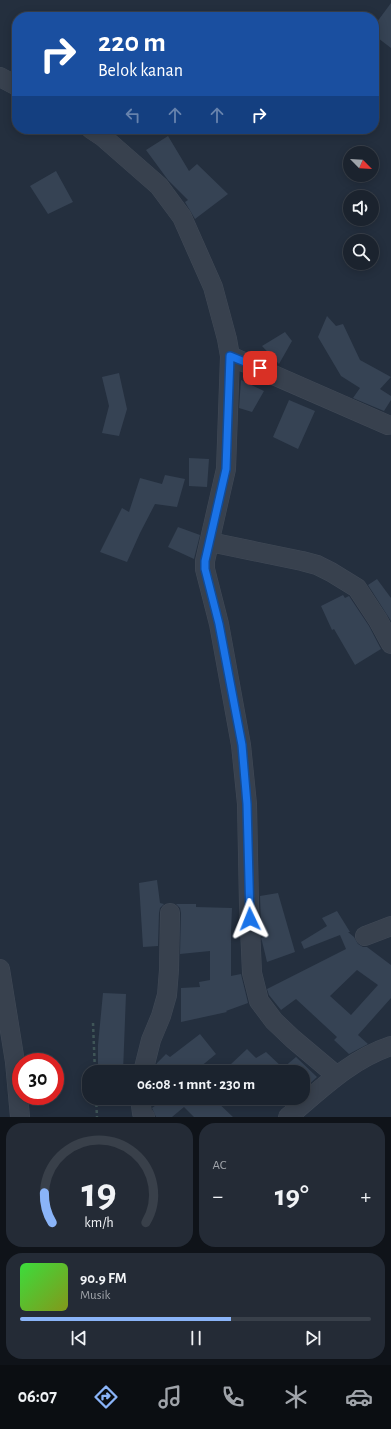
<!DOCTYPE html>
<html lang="id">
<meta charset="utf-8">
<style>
:root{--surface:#1b232e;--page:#242b36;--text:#f1f3f6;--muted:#a0a4aa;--line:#39404a;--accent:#8ab4f8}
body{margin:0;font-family:"Alegreya Sans",sans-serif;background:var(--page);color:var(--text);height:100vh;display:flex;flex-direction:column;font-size:15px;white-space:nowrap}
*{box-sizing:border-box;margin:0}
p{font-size:13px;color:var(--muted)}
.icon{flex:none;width:22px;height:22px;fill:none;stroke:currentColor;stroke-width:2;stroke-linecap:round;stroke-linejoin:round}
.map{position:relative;height:1117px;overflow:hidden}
.details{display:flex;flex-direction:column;gap:6px;padding:6px;background:#0f1319;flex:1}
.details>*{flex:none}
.banner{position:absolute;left:12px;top:12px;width:367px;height:122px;border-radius:16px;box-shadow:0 2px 10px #0003,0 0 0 1px var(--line);background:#1a4fa0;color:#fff;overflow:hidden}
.needle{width:26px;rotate:114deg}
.controls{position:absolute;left:343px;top:146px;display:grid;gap:8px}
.controls a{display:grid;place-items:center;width:36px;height:36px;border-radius:50%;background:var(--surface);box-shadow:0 2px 10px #0003,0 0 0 1px var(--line);font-size:20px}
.speed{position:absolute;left:12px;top:1053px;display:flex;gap:8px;font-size:20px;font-weight:700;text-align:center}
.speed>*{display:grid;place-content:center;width:52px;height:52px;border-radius:50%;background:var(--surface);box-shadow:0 2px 10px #0003,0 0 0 1px var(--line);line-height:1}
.speed .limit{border:6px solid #d22;background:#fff;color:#111}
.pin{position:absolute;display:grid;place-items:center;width:34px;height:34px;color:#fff;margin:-17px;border-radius:8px;box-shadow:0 2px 6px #0006}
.me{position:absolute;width:44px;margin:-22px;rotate:358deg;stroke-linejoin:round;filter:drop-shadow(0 0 3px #0008)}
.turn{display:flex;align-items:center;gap:14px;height:84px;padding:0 20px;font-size:18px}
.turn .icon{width:52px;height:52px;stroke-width:2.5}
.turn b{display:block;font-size:28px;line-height:34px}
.lanes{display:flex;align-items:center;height:38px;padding:0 20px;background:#0003;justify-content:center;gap:20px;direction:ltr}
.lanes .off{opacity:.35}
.big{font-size:30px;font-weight:600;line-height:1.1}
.details .card{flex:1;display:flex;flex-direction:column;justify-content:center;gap:6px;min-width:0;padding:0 14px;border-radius:16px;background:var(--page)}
.details .dial{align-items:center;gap:0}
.dial svg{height:104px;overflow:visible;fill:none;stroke:var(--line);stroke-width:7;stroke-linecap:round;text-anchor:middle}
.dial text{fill:var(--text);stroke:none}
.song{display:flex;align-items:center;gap:12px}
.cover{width:48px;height:48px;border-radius:6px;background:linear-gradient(135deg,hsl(120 70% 55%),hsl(70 70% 35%))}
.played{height:4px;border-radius:2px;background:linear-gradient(90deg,var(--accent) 60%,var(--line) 60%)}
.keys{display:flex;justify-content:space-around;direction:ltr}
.heat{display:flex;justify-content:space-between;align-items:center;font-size:22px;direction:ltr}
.details .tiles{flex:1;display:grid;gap:6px;grid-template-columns:1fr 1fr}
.card:last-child{grid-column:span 2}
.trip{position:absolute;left:82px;top:1065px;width:228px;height:40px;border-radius:16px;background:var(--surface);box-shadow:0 2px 10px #0003,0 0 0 1px var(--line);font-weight:600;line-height:40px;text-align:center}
.tabs{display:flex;height:64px;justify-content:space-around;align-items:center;background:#0b0e12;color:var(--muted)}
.tabs .icon{width:28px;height:28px}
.tabs .selected{color:var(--accent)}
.tabs b{font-size:18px;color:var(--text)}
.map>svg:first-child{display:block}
.building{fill:#364354;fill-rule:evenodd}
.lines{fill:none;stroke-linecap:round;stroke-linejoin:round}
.street-casing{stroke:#414a57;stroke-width:20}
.path{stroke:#3f5557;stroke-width:2.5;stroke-dasharray:3 3;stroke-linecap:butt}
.street{stroke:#38414e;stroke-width:19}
.route-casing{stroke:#114b97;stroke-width:10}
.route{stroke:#1a73e8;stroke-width:7}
</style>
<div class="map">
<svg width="391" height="1117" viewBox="0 0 391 1117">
<rect width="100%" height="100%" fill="#242f3e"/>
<path class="building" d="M 391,3 L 391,48 L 374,35 L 374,26 Z
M 168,136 L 189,171 L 197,164 L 228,194 L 195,219 L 185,202 L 188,200 L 168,180 L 146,150 Z
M 56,171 L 73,202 L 48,214 L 30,186 Z
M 327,316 L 336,326 L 343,324 L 360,360 L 391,377 L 380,389 L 391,396 L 391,400 L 384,411 L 353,398 L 360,388 L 341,376 L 318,337 Z
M 285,332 L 292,341 L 279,364 L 262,346 Z
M 119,373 L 127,409 L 119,436 L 102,433 L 109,406 L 102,377 Z
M 241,380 L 264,391 L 252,412 L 239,408 Z
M 289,400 L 315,411 L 298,449 L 273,437 Z
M 189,458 L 209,459 L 207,487 L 189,486 Z
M 165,475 L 185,479 L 177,507 L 155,504 L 140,533 L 127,562 L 100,552 L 122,508 L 129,512 L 140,478 L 162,484 Z
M 178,527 L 200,535 L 194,559 L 168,547 Z
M 377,579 L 391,598 L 391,621 L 368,585 Z
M 343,595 L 345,598 L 349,596 L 369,626 L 381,649 L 355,665 L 334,629 L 332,630 L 321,606 Z
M 157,880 L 160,903 L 164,904 L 160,908 L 159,913 L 158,946 L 143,947 L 139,883 Z
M 278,893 L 295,952 L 267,962 L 262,941 L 261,938 L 265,937 L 261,928 L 260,896 Z
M 176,904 L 196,904 L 196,907 L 232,908 L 231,932 L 231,976 L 241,974 L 248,1003 L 226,1011 L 227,1012 L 181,1022 L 181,988 L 200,987 L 199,982 L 210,980 L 210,951 L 180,954 L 181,913 L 180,908 Z
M 337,911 L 350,932 L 348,932 L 354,937 L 358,944 L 363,947 L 367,947 L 391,965 L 391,998 L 358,1035 L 368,1044 L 349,1054 L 334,1040 L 337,1037 L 296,999 L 281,1010 L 269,995 L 267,989 L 346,949 L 340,935 L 304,949 L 301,942 L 327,926 L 322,918 ZM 357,970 L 378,985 L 351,1015 L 330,996 Z
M 103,993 L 126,994 L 123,1072 L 98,1072 L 98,1045 Z
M 200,1034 L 216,1054 L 194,1072 L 154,1072 L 157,1063 L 166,1054 L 170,1057 Z
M 247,1049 L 256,1058 L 266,1052 L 283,1068 L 296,1057 L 317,1077 L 303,1090 L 303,1072 L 236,1072 L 230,1065 Z
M 166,1098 L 213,1098 L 233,1117 L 194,1117 L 184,1107 L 172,1117 L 156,1117 L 152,1108 Z"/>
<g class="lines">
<defs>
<path id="street" d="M 0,77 L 17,86
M 91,129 L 103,137 L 159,186 L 182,217 L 213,287 L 227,339 L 230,356 L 226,469 L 205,561 L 205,569 L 219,624 L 241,745 L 247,804 L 249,905 L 252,973 L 259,1001 L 274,1021 L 293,1039 L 337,1076
M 230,356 L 388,425
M 210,542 L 302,561 L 317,565 L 331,572 L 357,588 L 378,620 L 391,644
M 365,936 L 391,926
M 0,969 L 15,1062 L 20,1117
M 143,1072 L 151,1040 L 161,1016 L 167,995 L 169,970 L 170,913
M 140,1098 L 142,1113 L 145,1117
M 288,1117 C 320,1090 351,1059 391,1046"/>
</defs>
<use href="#street" class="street-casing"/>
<path class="path" d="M 93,1023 L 95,1072
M 96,1098 L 97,1117"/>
<use href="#street" class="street"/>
</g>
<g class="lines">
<defs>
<path id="route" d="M 250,919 L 247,804 L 242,745 L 219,624 L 205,569 L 205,561 L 226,469 L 230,356 L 260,368"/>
</defs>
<use href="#route" class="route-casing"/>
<use href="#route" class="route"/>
</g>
</svg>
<div class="controls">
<a><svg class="needle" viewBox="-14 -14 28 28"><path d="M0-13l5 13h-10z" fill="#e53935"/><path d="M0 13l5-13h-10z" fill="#a0a4aa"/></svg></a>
<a><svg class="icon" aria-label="sound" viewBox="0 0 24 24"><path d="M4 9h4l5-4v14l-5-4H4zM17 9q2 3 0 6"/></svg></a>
<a><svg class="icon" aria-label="search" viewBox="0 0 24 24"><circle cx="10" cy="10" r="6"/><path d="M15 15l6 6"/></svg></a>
</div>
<div class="speed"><div class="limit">30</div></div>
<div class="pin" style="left:260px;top:368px;background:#d93025"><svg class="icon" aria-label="arrive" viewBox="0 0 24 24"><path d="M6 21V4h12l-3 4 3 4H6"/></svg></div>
<svg class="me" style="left:250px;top:919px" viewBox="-20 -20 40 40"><path d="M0-17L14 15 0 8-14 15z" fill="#1a73e8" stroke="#fff" stroke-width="4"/></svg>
<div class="trip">06:08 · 1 mnt · 230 m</div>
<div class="banner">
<div class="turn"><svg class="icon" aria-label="right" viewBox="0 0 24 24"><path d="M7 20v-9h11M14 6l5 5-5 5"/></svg><div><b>220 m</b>Belok kanan</div></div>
<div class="lanes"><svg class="icon off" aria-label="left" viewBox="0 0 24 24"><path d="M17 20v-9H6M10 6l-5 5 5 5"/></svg><svg class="icon off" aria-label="ahead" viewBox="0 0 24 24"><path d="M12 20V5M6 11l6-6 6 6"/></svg><svg class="icon off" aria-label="ahead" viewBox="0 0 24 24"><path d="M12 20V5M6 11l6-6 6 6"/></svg><svg class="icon" aria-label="right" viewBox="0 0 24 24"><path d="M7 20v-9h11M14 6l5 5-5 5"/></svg></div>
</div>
</div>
<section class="details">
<div class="tiles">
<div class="card dial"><svg viewBox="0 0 100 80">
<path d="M14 69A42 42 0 1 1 86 69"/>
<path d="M14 69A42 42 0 0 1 8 46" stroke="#8ab4f8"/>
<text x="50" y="56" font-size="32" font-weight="700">19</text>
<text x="50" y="72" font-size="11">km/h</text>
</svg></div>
<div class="card"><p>AC</p>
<div class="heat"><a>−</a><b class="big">19°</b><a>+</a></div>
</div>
<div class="card">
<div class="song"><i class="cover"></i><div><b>90.9 FM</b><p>Musik</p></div></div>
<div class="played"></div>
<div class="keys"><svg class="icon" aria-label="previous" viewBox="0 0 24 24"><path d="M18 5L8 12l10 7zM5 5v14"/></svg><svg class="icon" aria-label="pause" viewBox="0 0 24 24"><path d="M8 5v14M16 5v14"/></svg><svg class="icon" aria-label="next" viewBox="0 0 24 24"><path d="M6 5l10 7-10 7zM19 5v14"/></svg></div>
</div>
</div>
</section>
<nav class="tabs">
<b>06:07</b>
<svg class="icon selected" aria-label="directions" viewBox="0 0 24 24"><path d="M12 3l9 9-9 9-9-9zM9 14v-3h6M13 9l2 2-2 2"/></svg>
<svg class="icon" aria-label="music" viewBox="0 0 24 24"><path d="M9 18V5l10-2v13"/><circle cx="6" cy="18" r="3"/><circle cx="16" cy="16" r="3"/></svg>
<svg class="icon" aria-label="phone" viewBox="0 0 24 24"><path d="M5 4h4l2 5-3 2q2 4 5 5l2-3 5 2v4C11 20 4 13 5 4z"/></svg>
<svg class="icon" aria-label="climate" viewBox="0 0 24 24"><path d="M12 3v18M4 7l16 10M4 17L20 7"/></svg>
<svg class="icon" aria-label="car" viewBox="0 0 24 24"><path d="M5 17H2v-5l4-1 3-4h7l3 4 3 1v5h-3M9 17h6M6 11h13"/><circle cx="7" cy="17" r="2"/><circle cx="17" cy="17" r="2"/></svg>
</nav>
